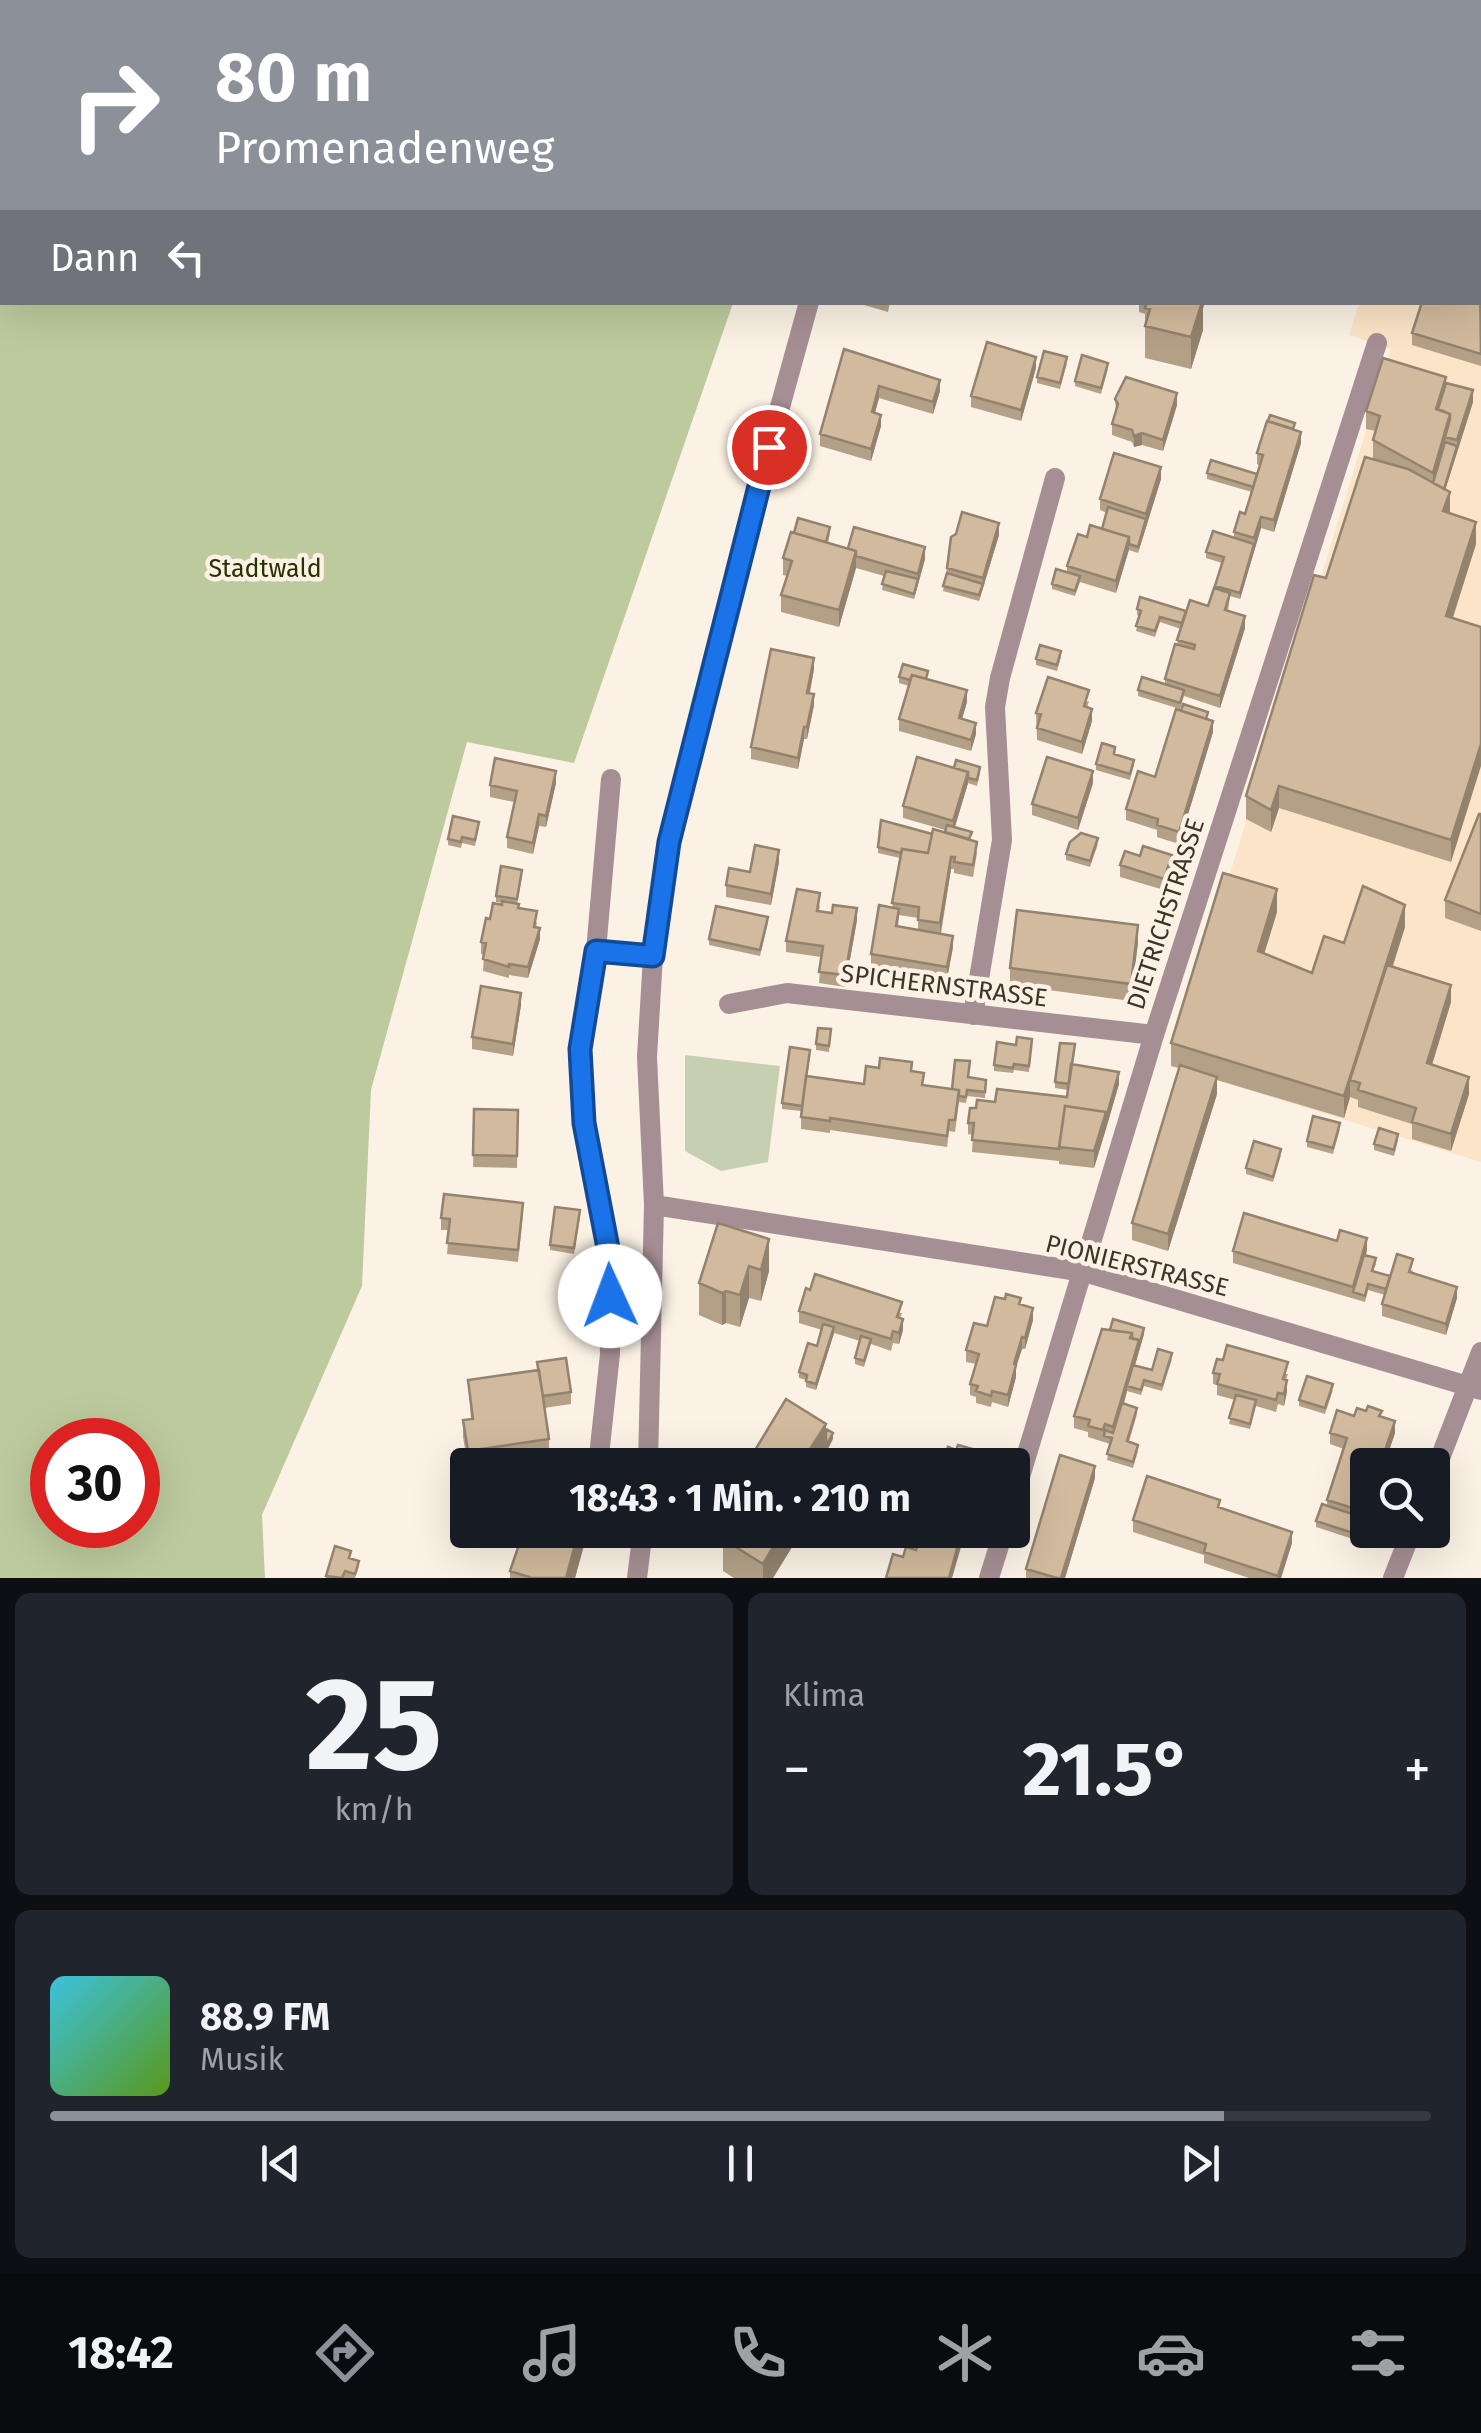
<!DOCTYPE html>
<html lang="de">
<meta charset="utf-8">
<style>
:root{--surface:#171b24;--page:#20242c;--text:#f1f3f6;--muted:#9ea1a6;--line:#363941;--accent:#8c9099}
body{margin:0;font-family:"Fira Sans",sans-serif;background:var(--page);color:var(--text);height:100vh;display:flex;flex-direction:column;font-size:38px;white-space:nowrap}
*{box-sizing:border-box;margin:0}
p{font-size:32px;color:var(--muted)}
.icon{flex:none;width:55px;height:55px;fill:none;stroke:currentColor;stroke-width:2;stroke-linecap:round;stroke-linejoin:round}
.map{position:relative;height:1578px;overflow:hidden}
.sheet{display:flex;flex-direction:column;gap:15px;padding:15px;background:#0d0f14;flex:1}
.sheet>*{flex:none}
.top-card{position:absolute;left:0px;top:0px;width:1482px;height:305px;box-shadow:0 10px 40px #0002;background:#8c9099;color:#fff;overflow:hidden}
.fabs{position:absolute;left:1350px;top:1448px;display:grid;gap:20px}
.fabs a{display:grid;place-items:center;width:100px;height:100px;border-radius:10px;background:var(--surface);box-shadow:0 10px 40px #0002;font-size:50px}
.speed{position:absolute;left:30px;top:1418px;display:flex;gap:20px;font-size:50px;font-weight:700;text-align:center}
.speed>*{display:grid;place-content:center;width:130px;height:130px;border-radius:50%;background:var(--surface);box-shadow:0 10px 40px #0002;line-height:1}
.speed .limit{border:15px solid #d22;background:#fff;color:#111}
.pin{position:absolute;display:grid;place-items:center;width:85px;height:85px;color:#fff;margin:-42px;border:5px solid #fff;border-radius:50%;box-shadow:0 2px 10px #0007}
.me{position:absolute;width:110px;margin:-55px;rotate:358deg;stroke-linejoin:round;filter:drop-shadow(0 0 8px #0008)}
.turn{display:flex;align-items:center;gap:35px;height:210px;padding:0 50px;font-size:45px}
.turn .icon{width:130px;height:130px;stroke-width:2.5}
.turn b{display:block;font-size:70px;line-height:85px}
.then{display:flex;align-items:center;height:95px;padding:0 50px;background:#0003;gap:20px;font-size:38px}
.big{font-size:75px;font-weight:700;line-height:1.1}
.sheet .card{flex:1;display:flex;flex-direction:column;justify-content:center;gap:15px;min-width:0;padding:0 35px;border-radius:15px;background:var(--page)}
.sheet .dial{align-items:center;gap:0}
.dial b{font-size:130px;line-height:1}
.song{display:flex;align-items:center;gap:30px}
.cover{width:120px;height:120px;border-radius:15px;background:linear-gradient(135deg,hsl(190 70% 55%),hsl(90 70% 35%))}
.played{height:10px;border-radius:5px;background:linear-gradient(90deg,var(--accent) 85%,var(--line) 85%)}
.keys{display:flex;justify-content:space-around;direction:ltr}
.heat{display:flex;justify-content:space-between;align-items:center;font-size:55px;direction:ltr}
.sheet .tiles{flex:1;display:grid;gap:15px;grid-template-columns:1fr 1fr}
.card:last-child{grid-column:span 2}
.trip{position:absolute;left:450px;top:1448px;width:580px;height:100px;border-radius:10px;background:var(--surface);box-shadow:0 10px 40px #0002;font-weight:700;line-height:100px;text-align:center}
.tabs{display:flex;height:160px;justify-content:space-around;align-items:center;background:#090b0e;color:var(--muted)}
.tabs .icon{width:70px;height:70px}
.tabs .on{color:var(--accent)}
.tabs b{font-size:45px;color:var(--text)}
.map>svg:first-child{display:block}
.built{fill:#fbe4c7}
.green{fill:#c6d0b0}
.forest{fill:#bcca9d;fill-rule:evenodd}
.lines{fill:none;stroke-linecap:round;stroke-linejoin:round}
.minor{stroke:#a68f94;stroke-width:20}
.wall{fill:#b4a087;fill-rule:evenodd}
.shaded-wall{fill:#92826e}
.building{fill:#d1ba9d;stroke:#92826e;stroke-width:2.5}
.route-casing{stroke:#114b97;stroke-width:25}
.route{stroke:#1a73e8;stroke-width:18}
.labels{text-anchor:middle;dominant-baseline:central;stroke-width:9;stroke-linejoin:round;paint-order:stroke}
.park-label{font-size:25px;fill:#273200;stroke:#fbf2e5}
.street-label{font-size:25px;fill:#3d3428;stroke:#fbf2e5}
</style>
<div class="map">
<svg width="1481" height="1578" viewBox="0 0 1481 1578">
<rect width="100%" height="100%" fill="#fbf2e5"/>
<path class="built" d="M 1410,0 L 1481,0 L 1481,1162 L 1171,1066 L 1391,349 L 1349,335 L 1359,303 L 1480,302 L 1480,2 L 1409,2 Z"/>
<path class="green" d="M 685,1055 L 780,1066 L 768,1162 L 721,1171 L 685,1151 Z"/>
<path class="forest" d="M 0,0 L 848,0 L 2,2 L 2,302 L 733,303 L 574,763 L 467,742 L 371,1090 L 362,1286 L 262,1515 L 265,1578 L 0,1578 ZM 52,1440 L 138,1440 L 138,1525 L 52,1525 Z"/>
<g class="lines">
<path class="minor" d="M 896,2 L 897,0
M 1128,2 L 1128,0
M 596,951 L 653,956
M 729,1004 L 787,993 L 1154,1035
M 973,1015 L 1002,840 L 995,707 L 1000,678 L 1055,478
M 654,1205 L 1084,1272 L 1481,1390
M 598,1465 L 610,1354 L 608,1248 L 583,1123 L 580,1049 L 596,951 L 611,779
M 648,1465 L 654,1205 L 647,1057 L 653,956 L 669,841 L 759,483 L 809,302
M 1432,1479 L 1481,1352
M 1012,1503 L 1154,1035 L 1377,343
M 637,1578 L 643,1530
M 989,1578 L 1004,1530
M 1393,1578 L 1412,1530"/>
</g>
<path class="wall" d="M 1037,0 L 1062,0 L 1061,2 L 1044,2 Z
M 1481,280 L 1481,366 L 1412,345 L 1412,333 Z
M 864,302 L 890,302 L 888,312 L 864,305 Z
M 1139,302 L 1205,302 L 1203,308 L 1203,330 L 1191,369 L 1145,358 L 1145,314 L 1139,312 Z
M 844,349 L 940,391 L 933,414 L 879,398 L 875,413 L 881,426 L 871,461 L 820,446 L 820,434 Z
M 1067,363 L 1060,389 L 1037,383 L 1037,377 Z
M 1036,368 L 1021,421 L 971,407 L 971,396 Z
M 1108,369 L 1101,394 L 1075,386 L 1075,381 Z
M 1446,383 L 1473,402 L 1445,490 L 1450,513 L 1476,544 L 1453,618 L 1451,862 L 1279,808 L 1271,832 L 1246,819 L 1246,796 L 1326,578 L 1378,461 L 1373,458 L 1373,440 L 1376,431 L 1366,429 L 1366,411 Z
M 1115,399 L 1177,405 L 1163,451 L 1142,445 L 1134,447 L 1132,442 L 1112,435 L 1112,424 L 1116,412 Z
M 1295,430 L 1301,443 L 1274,532 L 1261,528 L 1240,599 L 1230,596 L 1228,611 L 1245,628 L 1220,708 L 1184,696 L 1180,709 L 1138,696 L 1138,690 L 1165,684 L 1165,679 L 1177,644 L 1181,629 L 1160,622 L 1155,637 L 1136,631 L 1139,616 L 1137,615 L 1137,609 L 1186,611 L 1208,606 L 1222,563 L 1206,558 L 1206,552 L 1234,538 L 1234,532 L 1245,514 L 1252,492 L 1207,479 L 1207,473 L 1257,474 L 1260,466 L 1257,464 L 1257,453 Z
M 1161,479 L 1138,553 L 1129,550 L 1116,593 L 1080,582 L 1075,596 L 1052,589 L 1052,584 L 1067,572 L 1067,566 L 1087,537 L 1102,529 L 1107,513 L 1100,510 L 1100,499 Z
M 830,533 L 828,543 L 848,548 L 925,559 L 914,599 L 882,590 L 884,576 L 856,568 L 839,627 L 781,612 L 781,595 L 787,576 L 783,575 L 783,558 Z
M 999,535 L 979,601 L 943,591 L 947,568 Z
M 1061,657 L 1057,671 L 1036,665 L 1036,659 Z
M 814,669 L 810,693 L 814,705 L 807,739 L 804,739 L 798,769 L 751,759 L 751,747 Z
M 899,677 L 927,679 L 967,702 L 962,719 L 976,734 L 971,751 L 899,731 L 899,719 L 909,686 L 899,683 Z
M 1089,701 L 1087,707 L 1092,721 L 1082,754 L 1037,740 L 1036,713 Z
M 1208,719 L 1213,732 L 1179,844 L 1157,837 L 1157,830 L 1126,820 L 1126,809 Z
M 1115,754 L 1134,765 L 1130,780 L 1096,770 L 1096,764 Z
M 954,768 L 980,773 L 977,786 L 968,783 L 955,827 L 971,840 L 977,853 L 973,877 L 954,873 L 954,869 L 951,869 L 941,934 L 953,947 L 947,979 L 871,966 L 871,954 L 892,908 L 900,858 L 878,853 L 878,847 L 945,832 L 945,830 L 903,818 L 903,806 ZM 899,915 L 918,918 L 918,930 L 898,927 Z
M 556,783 L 546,827 L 539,826 L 533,854 L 507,848 L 507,837 L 514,802 L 490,797 L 490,785 Z
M 1093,783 L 1078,830 L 1032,815 L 1032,804 Z
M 1481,814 L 1481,931 L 1445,918 L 1445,900 Z
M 479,827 L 475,846 L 462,843 L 461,848 L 448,845 L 448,839 Z
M 1098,844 L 1090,867 L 1066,860 L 1066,854 Z
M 1140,856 L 1172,866 L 1164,890 L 1120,877 L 1120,865 Z
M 779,862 L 771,905 L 726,897 L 726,885 L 750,872 Z
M 522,876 L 517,904 L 519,908 L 537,923 L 536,927 L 540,939 L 528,978 L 509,975 L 509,978 L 483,971 L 484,955 L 481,954 L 481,942 L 490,919 L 502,905 L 502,903 L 496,902 L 496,896 Z
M 820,905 L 819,911 L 857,920 L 845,987 L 819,983 L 821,957 L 786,952 L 786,941 Z
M 1277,912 L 1264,954 L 1312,973 L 1344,943 L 1405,927 L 1393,966 L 1451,1002 L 1432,1065 L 1469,1094 L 1451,1151 L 1412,1139 L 1412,1124 L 1358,1107 L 1358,1100 L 1350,1097 L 1344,1118 L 1217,1080 L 1217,1094 L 1168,1251 L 1132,1240 L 1132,1223 L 1179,1068 L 1171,1066 L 1171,1043 Z
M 768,923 L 760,956 L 709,945 L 709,939 Z
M 1138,942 L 1131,1001 L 1010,985 L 1010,968 Z
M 521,1005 L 513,1056 L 472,1049 L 472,1037 Z
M 831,1029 L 829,1052 L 816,1050 L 816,1044 Z
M 1032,1039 L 1029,1072 L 1014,1070 L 1013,1073 L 994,1071 L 994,1065 L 1016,1045 Z
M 1075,1050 L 1073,1064 L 1119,1084 L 1094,1168 L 1059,1164 L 1059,1161 L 972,1152 L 973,1135 L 968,1134 L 968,1123 L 976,1108 L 995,1102 L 1067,1097 L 1068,1090 L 1055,1088 L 1055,1082 Z
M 810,1056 L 807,1077 L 864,1084 L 912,1071 L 924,1086 L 952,1089 L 969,1077 L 986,1080 L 985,1098 L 967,1096 L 966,1103 L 959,1102 L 955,1132 L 949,1131 L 947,1147 L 830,1130 L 830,1133 L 801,1129 L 801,1111 L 782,1109 L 782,1103 Z
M 474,1109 L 518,1110 L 517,1168 L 473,1167 Z
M 1340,1129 L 1333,1154 L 1307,1147 L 1307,1141 Z
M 1398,1140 L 1394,1156 L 1374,1150 L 1374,1144 Z
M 1281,1155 L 1273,1182 L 1246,1174 L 1246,1168 Z
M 523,1214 L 518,1262 L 447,1254 L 449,1230 L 441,1230 L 441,1218 Z
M 580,1216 L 574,1254 L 550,1250 L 550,1245 Z
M 718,1223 L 769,1271 L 761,1301 L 749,1298 L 740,1327 L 726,1323 L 722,1325 L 699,1315 L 699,1283 Z
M 1367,1250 L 1366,1255 L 1376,1264 L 1373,1271 L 1390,1276 L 1413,1270 L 1412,1273 L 1457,1298 L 1446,1335 L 1382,1316 L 1382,1304 L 1385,1295 L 1368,1290 L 1365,1302 L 1233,1263 L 1233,1251 Z
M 1021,1304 L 1033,1320 L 1025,1349 L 1022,1349 L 1016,1367 L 1016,1377 L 1008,1407 L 992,1402 L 991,1407 L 976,1403 L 976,1397 L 970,1395 L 970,1384 L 976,1364 L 966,1362 L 966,1350 L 987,1326 Z
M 799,1311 L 902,1313 L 900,1318 L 903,1330 L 899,1344 L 893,1343 L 891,1351 L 871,1344 L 864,1367 L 855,1364 L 855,1358 L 860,1341 L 834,1333 L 816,1390 L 806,1387 L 806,1380 L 799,1378 L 799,1372 L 817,1346 L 822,1330 L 799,1323 Z
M 1144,1334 L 1135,1365 L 1152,1370 L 1172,1359 L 1162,1391 L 1144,1386 L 1141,1395 L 1127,1391 L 1124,1404 L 1137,1414 L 1129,1442 L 1138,1451 L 1133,1468 L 1107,1460 L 1110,1444 L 1088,1437 L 1088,1432 L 1074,1428 L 1074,1416 Z
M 537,1362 L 571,1392 L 571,1404 L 544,1408 L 549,1439 L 549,1456 L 487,1465 L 468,1466 L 463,1437 L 463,1420 L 471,1419 L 468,1380 L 537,1370 Z
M 1213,1373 L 1288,1374 L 1286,1380 L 1287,1392 L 1284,1406 L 1278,1404 L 1276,1412 L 1256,1406 L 1250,1429 L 1229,1424 L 1235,1400 L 1217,1395 L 1217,1385 L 1213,1384 Z
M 1333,1390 L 1325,1414 L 1299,1406 L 1299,1400 Z
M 1354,1416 L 1382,1417 L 1395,1433 L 1359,1541 L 1316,1527 L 1316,1521 L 1327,1506 L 1327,1500 L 1344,1449 L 1330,1444 L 1330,1433 Z
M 1095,1478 L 1065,1578 L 1026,1578 L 1026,1569 Z
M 1220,1508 L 1292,1543 L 1281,1578 L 1249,1578 L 1204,1563 L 1204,1555 L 1133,1532 L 1133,1520 Z
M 521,1530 L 587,1530 L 575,1578 L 510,1578 L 510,1571 L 521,1538 Z
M 802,1530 L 773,1578 L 734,1578 L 723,1571 L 723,1539 Z
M 335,1546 L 359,1567 L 355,1578 L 326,1578 Z"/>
<path class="shaded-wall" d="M 1196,302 L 1205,302 L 1203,308 L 1203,330 L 1191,369 L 1191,337 Z
M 1036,357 L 1036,368 L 1021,421 L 1021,410 Z
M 940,380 L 940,391 L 933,414 L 933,402 Z
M 879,386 L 879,398 L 872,423 L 872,412 Z
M 1473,390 L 1473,402 L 1443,497 L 1443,491 L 1457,446 L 1457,440 Z
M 1177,393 L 1177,405 L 1163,451 L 1163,440 Z
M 1450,414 L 1448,438 L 1445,437 L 1445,448 L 1433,484 L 1433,473 Z
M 881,415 L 881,426 L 871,461 L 871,449 Z
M 1301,432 L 1301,443 L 1274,532 L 1274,520 Z
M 1142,433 L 1142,445 L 1134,447 L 1134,436 Z
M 1161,467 L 1161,479 L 1138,553 L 1146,514 Z
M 1450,492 L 1450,515 L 1443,511 Z
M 1261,517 L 1261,528 L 1240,599 L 1240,593 Z
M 1476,522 L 1476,544 L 1446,638 L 1446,616 Z
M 999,523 L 999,535 L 979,601 L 983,578 Z
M 1129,537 L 1129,549 L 1116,593 L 1116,581 Z
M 925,547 L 925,559 L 914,599 L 918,574 Z
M 856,551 L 856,568 L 839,627 L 839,610 Z
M 1245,616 L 1245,628 L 1220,708 L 1220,696 Z
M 814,658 L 814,669 L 807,704 L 807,693 Z
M 967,690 L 967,702 L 959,729 L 959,718 Z
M 814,694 L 814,705 L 807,739 L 807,727 Z
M 1092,709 L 1092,721 L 1082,754 L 1082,742 Z
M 1213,721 L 1213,732 L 1179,844 L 1179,832 Z
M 976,723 L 976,734 L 971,751 L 971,740 Z
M 804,727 L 804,739 L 798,769 L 798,758 Z
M 1481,744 L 1481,766 L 1451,862 L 1451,840 Z
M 556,771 L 556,783 L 546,827 L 546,816 Z
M 1093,771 L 1093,783 L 1078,830 L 1078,818 Z
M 968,772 L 968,783 L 953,833 L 953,821 Z
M 1279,786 L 1279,808 L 1271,832 L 1271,810 Z
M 539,814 L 539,826 L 533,854 L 533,843 Z
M 779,850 L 779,862 L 771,905 L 771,894 Z
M 1172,855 L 1172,866 L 1164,890 L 1164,879 Z
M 951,857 L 951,869 L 940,935 L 940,923 Z
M 1277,889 L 1277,912 L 1258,974 L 1258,951 Z
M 1405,905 L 1405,927 L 1355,1082 L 1350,1080 L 1350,1097 L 1344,1118 L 1344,1096 Z
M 857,908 L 857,920 L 845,987 L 845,975 Z
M 1138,925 L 1138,942 L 1131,1001 L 1131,984 Z
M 540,928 L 540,939 L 528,978 L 528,967 Z
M 953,936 L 953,947 L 947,979 L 947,967 Z
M 1451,985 L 1451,1002 L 1427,1081 L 1427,1063 Z
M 521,993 L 521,1005 L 513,1056 L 513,1044 Z
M 1119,1072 L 1119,1084 L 1106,1129 L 1106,1118 Z
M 1217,1077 L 1217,1094 L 1168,1251 L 1168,1234 Z
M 1469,1077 L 1469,1094 L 1451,1151 L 1451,1134 Z
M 1106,1112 L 1106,1129 L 1094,1168 L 1094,1151 Z
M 1367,1238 L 1367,1250 L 1354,1293 L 1353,1292 L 1353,1287 Z
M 769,1239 L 769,1271 L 761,1301 L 761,1270 Z
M 749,1266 L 749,1298 L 740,1327 L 740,1295 Z
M 1457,1287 L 1457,1298 L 1446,1335 L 1446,1324 Z
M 726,1291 L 726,1323 L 722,1325 L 722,1293 Z
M 1033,1308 L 1033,1320 L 1025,1349 L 1025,1338 Z
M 903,1319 L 903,1330 L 899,1344 L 899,1333 Z
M 834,1327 L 834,1333 L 816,1390 L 816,1384 Z
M 1144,1328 L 1144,1334 L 1129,1386 L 1127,1386 L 1127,1391 L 1113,1438 L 1113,1427 L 1139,1340 Z
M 1022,1337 L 1022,1349 L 1016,1367 L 1016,1377 L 1008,1407 L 1008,1395 L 1014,1364 Z
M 1287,1380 L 1287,1392 L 1284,1406 L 1284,1394 Z
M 1395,1421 L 1395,1433 L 1384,1465 L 1380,1465 Z
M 826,1424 L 826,1446 L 833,1433 L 833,1439 L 820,1465 L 800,1465 Z
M 1095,1466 L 1095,1478 L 1065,1578 L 1061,1578 Z
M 1368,1504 L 1368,1516 L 1359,1541 L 1359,1535 Z
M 579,1530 L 587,1530 L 587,1535 L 575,1578 L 566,1578 Z
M 783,1530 L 802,1530 L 802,1531 L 773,1578 L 763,1578 L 763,1564 Z
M 962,1530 L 966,1530 L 952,1578 L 949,1578 Z
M 1292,1532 L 1292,1543 L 1281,1578 L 1278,1578 Z"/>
<path class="building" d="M 1197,0 L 1262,0 L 1261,2 L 1196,2 Z
M 1336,0 L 1365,0 L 1364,2 L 1335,2 Z
M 1436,0 L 1481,0 L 1480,16 L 1480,2 L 1435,2 Z
M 1480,24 L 1481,24 L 1480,182 Z
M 1480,280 L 1481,354 L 1412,333 L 1422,302 L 1480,302 Z
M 1147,302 L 1202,302 L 1191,337 L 1145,326 L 1150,309 L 1145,308 Z
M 987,342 L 1036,357 L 1021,410 L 971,396 Z
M 844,349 L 940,380 L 933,402 L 879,386 L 872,412 L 881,415 L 871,449 L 820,434 Z
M 1044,351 L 1067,357 L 1060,383 L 1037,377 Z
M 1082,355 L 1108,363 L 1101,388 L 1075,381 Z
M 1383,358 L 1446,377 L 1436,409 L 1450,414 L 1433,473 L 1373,440 L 1380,416 L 1366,411 Z
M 1126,377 L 1177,393 L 1163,440 L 1142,433 L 1134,436 L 1132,430 L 1112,424 L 1118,404 L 1115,399 Z
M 1446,383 L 1473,390 L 1457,440 L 1445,437 L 1450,419 L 1450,414 L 1438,409 Z
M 1270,415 L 1295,423 L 1293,429 L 1268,421 Z
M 1267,421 L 1301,432 L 1274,520 L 1261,517 L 1254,538 L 1234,532 L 1240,512 L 1245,514 L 1263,455 L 1257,453 Z
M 1445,442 L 1457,446 L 1444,489 L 1433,483 Z
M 1114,453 L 1161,467 L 1146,514 L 1100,499 Z
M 1365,457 L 1408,469 L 1450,492 L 1443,511 L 1476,522 L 1446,616 L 1481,627 L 1481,744 L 1451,840 L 1279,786 L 1271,810 L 1246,796 L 1314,575 L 1326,578 Z
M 1211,460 L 1257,474 L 1253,487 L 1207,473 Z
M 1108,507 L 1146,519 L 1138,547 L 1129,544 L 1129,537 L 1102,529 Z
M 962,512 L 999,523 L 983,578 L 947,568 L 951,537 L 956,534 Z
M 798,518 L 830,527 L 826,542 L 794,533 Z
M 1090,525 L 1129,537 L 1116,581 L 1067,566 L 1078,534 L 1087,537 Z
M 854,527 L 925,547 L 918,574 L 856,556 L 856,551 L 848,548 Z
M 1213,531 L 1254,544 L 1240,593 L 1215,586 L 1224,557 L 1206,552 Z
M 791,532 L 856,551 L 839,610 L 781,595 L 792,561 L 783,558 Z
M 1056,569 L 1080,576 L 1075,591 L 1052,584 Z
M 886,571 L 918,579 L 914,594 L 882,584 Z
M 947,573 L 983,584 L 979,595 L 943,586 Z
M 1214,588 L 1230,593 L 1225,610 L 1245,616 L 1220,696 L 1165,679 L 1175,644 L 1194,649 L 1195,645 L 1177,640 L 1190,600 L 1208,606 Z
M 1140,597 L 1186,611 L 1182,623 L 1160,617 L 1155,631 L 1136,626 L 1141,611 L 1137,609 Z
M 1040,645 L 1061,651 L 1057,665 L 1036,659 Z
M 771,649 L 814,658 L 807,693 L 814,694 L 807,727 L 804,727 L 798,758 L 751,747 Z
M 903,664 L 928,671 L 926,679 L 912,675 L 910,680 L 899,677 Z
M 912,675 L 967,690 L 959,718 L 976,723 L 971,740 L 899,719 Z
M 1048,677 L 1089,690 L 1084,706 L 1092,709 L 1082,742 L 1037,728 L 1041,714 L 1036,713 Z
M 1142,677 L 1184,690 L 1180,703 L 1138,690 Z
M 1183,704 L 1208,712 L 1206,719 L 1181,711 Z
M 1176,709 L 1213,721 L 1179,832 L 1157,825 L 1158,819 L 1126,809 L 1138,771 L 1155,777 Z
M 1102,743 L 1115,747 L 1114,754 L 1134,760 L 1130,774 L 1096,764 Z
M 917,757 L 968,772 L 953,821 L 903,806 Z
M 1047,757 L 1093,771 L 1078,818 L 1032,804 Z
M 495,758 L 556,771 L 546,816 L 539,814 L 533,843 L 507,837 L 517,791 L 490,785 Z
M 956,760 L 980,767 L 977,780 L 968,778 L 968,772 L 954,768 Z
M 1479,814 L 1481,814 L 1481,914 L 1445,900 Z
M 453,816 L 479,822 L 475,840 L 462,837 L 461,842 L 448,839 Z
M 881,820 L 932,834 L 928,853 L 902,849 L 901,853 L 878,847 Z
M 947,825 L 972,832 L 969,839 L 945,832 Z
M 933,829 L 977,842 L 973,865 L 954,862 L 955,857 L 951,857 L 940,923 L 918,920 L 919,907 L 892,903 L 902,849 L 928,853 Z
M 1081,833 L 1098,838 L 1090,861 L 1066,854 L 1070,842 Z
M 755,845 L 779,850 L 771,894 L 726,885 L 729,868 L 750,872 Z
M 1143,846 L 1172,855 L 1164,879 L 1120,865 L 1125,851 L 1140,856 Z
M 501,866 L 522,870 L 517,899 L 496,896 Z
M 1223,873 L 1277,889 L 1258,951 L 1312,973 L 1324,936 L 1344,943 L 1363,886 L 1405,905 L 1344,1096 L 1171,1043 Z
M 797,889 L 820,893 L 817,911 L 832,913 L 833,905 L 857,908 L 845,975 L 819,972 L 823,946 L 786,941 Z
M 502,901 L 519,904 L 518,908 L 537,911 L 534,927 L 540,928 L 528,967 L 509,964 L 509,967 L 483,959 L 486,943 L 481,942 L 486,918 L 490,919 L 493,903 L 502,905 Z
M 879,905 L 899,909 L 896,926 L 953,936 L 947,967 L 871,954 Z
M 716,906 L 768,917 L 760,950 L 709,939 Z
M 1017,910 L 1138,925 L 1131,984 L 1010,968 Z
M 1387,965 L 1451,985 L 1427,1063 L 1469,1077 L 1451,1134 L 1412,1122 L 1416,1108 L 1358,1090 L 1360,1083 L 1350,1080 Z
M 481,986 L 521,993 L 513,1044 L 472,1037 Z
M 818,1028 L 831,1029 L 829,1046 L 816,1044 Z
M 1017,1037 L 1032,1039 L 1029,1066 L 1014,1064 L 1013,1068 L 994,1065 L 997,1042 L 1016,1045 Z
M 1060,1043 L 1075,1044 L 1069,1084 L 1055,1082 Z
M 790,1047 L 810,1050 L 802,1106 L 782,1103 Z
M 880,1058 L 912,1062 L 911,1071 L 924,1073 L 922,1085 L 959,1090 L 955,1120 L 949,1120 L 947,1136 L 830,1118 L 830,1121 L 801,1117 L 806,1076 L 864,1084 L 866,1066 L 879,1068 Z
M 955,1060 L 970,1061 L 968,1077 L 986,1080 L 985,1092 L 967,1090 L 966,1097 L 959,1096 L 959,1090 L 952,1089 Z
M 1071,1064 L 1119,1072 L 1106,1118 L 1106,1112 L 1065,1106 L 1059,1149 L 972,1140 L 974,1123 L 968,1123 L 970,1108 L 976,1108 L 977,1100 L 995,1102 L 997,1089 L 1067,1097 Z
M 1180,1065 L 1217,1077 L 1168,1234 L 1132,1223 Z
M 1065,1106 L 1106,1112 L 1094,1151 L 1059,1147 Z
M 474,1109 L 518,1110 L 517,1156 L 473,1155 Z
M 1313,1116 L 1340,1123 L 1333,1148 L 1307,1141 Z
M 1379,1128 L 1398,1134 L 1394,1150 L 1374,1144 Z
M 1254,1141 L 1281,1149 L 1273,1177 L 1246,1168 Z
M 444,1194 L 523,1203 L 518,1250 L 447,1243 L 450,1219 L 441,1218 Z
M 555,1207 L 580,1210 L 574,1248 L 550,1245 Z
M 1244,1213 L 1337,1241 L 1340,1230 L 1367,1238 L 1353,1287 L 1233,1251 Z
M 718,1223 L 769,1239 L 761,1270 L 749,1266 L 740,1295 L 726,1291 L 722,1293 L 699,1283 Z
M 1397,1254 L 1413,1259 L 1409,1272 L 1457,1287 L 1446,1324 L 1382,1304 Z
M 1364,1255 L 1376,1258 L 1372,1271 L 1390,1276 L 1386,1289 L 1368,1284 L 1365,1296 L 1353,1292 Z
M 815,1274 L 902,1302 L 897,1317 L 903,1319 L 899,1333 L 893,1331 L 891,1339 L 799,1311 L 806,1288 L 810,1290 Z
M 1006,1294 L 1021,1298 L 1019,1304 L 1033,1308 L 1025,1338 L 1022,1337 L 1014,1364 L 1016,1365 L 1008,1395 L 992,1391 L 991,1396 L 976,1391 L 978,1386 L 970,1384 L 979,1354 L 966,1350 L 974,1323 L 987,1326 L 995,1297 L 1005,1299 Z
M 1113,1319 L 1144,1328 L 1139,1346 L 1139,1340 L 1132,1338 L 1132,1333 L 1110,1330 Z
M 823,1324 L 834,1327 L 816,1384 L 806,1381 L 807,1375 L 799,1372 L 808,1343 L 817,1346 Z
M 1102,1329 L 1132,1333 L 1130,1338 L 1139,1340 L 1113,1427 L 1105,1424 L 1103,1430 L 1088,1426 L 1090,1420 L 1074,1416 Z
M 861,1336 L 871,1339 L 864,1361 L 855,1358 Z
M 1227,1345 L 1288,1362 L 1283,1379 L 1287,1380 L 1284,1394 L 1278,1393 L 1276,1400 L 1217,1384 L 1220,1374 L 1213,1373 L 1217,1359 L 1223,1360 Z
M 1158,1349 L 1172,1353 L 1162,1385 L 1144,1380 L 1141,1390 L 1127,1386 L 1133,1365 L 1152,1370 Z
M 566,1358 L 571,1392 L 543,1396 L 537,1362 Z
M 539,1370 L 549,1439 L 468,1451 L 463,1420 L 473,1419 L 468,1380 Z
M 1307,1376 L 1333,1384 L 1325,1408 L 1299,1400 Z
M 1236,1395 L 1256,1400 L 1250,1424 L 1229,1418 Z
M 786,1399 L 826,1424 L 800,1465 L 746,1465 Z
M 1122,1403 L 1137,1408 L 1127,1441 L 1138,1445 L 1133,1462 L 1107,1454 L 1112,1438 L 1104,1436 L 1105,1430 L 1113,1433 Z
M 1368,1406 L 1382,1411 L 1379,1416 L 1395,1421 L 1380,1465 L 1368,1465 L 1368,1504 L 1365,1512 L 1327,1500 L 1347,1438 L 1330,1433 L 1337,1410 L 1354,1416 L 1357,1408 L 1366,1411 Z
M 826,1429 L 833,1433 L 826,1446 Z
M 958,1445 L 973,1449 L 971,1455 L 986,1459 L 984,1465 L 942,1465 L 948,1447 L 956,1450 Z
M 1060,1455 L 1095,1466 L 1061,1578 L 1057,1578 L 1026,1569 Z
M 1147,1476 L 1220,1500 L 1218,1507 L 1292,1532 L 1278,1576 L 1204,1552 L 1206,1544 L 1133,1520 Z
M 1322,1504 L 1365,1518 L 1359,1535 L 1316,1521 Z
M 524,1530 L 579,1530 L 566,1578 L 532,1578 L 510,1571 Z
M 729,1530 L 783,1530 L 763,1564 L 723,1539 Z
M 923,1530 L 962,1530 L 949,1578 L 886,1578 L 893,1554 L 903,1557 L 906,1547 L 916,1550 Z
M 335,1546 L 351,1551 L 349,1558 L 359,1561 L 355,1574 L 345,1571 L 342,1578 L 326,1576 Z"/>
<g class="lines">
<defs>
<path id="route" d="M 610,1296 L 608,1248 L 584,1123 L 580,1049 L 596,951 L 653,956 L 669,842 L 769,447"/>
</defs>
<use href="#route" class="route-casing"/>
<use href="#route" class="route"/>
</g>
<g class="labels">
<g class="park-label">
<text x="265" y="569">Stadtwald</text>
</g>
<g class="street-label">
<text transform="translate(1166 914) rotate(-72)">DIETRICHSTRASSE</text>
<text transform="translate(944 986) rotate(7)">SPICHERNSTRASSE</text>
<text transform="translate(1137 1266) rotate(14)">PIONIERSTRASSE</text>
</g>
</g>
</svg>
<div class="fabs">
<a><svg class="icon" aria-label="search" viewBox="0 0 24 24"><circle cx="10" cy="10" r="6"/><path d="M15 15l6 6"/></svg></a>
</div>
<div class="speed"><div class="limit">30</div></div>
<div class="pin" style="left:769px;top:447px;background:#d93025"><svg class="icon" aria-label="arrive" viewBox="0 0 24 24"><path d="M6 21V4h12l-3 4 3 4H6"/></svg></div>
<svg class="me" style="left:610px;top:1296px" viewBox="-20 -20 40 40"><circle r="19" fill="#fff"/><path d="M0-13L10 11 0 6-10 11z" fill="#1a73e8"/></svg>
<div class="trip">18:43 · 1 Min. · 210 m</div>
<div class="top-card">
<div class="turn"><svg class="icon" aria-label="right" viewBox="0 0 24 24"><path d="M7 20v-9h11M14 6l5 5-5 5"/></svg><div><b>80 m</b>Promenadenweg</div></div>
<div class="then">Dann<svg class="icon" aria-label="left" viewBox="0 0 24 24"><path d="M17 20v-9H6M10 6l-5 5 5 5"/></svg></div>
</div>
</div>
<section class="sheet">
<div class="tiles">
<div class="card dial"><b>25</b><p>km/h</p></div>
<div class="card"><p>Klima</p>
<div class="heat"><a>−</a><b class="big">21.5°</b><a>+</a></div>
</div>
<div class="card">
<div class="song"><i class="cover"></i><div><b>88.9 FM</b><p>Musik</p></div></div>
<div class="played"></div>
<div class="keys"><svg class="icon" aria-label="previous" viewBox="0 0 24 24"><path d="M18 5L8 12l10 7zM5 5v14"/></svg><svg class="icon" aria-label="pause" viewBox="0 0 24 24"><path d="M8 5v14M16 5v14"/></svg><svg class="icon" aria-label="next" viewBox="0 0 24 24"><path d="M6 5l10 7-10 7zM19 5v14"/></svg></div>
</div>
</div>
</section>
<nav class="tabs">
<b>18:42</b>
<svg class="icon on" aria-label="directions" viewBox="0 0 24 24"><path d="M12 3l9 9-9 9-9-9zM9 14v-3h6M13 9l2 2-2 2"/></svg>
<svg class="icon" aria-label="music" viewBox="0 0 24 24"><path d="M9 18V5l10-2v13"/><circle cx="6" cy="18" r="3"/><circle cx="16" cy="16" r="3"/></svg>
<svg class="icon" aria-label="phone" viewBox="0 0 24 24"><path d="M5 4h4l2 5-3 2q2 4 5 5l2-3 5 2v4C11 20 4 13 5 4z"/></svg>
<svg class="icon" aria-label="climate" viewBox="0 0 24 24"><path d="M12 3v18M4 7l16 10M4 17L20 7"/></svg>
<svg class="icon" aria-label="car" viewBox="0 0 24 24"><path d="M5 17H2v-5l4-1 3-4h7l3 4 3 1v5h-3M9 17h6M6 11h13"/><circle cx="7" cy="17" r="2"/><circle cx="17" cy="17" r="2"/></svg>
<svg class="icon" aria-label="filters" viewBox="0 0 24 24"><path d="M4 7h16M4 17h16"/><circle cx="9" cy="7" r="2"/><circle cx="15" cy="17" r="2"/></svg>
</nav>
